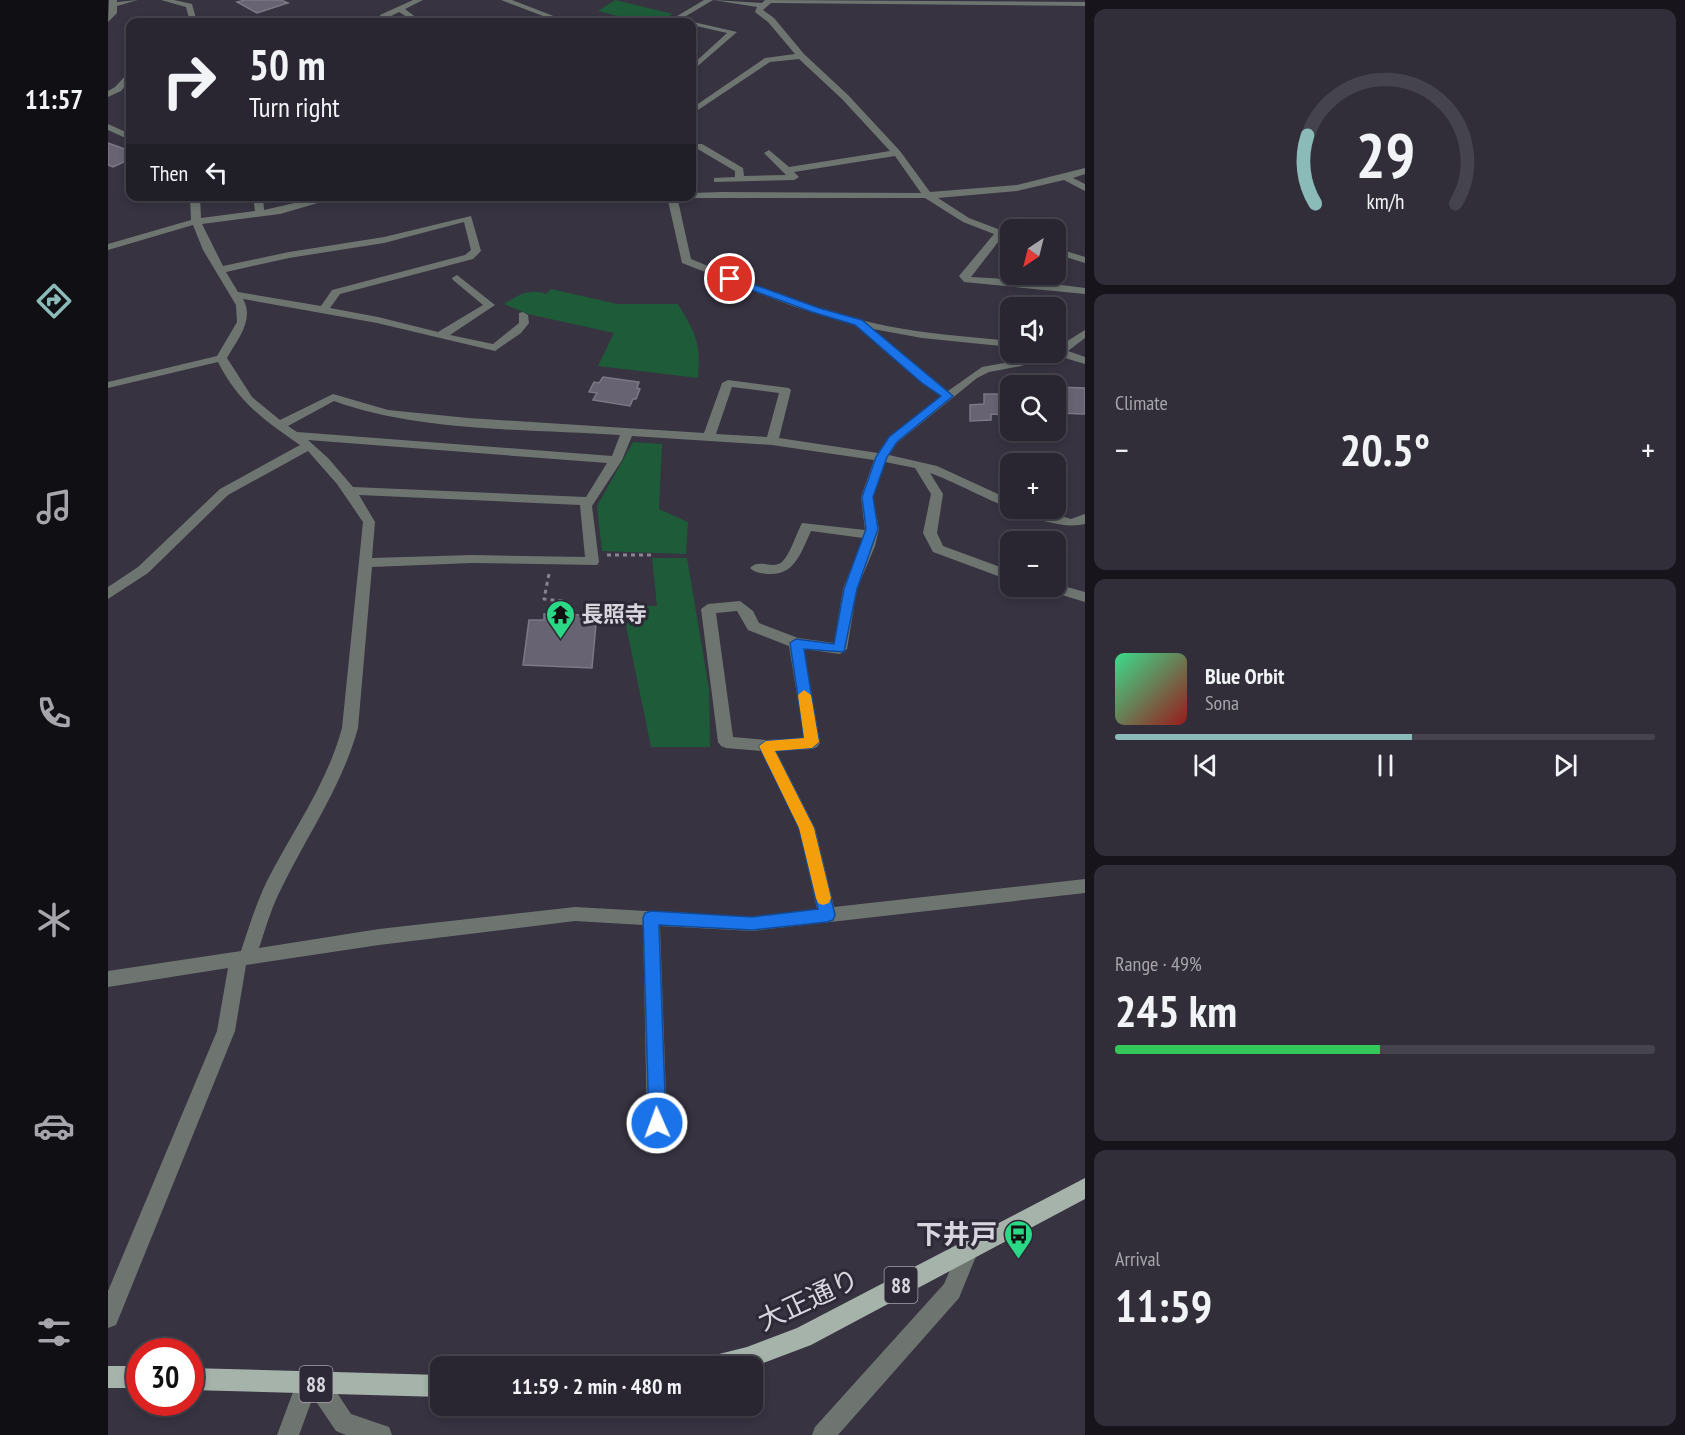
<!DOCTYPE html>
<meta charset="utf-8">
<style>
:root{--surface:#292631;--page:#312e39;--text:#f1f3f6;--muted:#a5a5ab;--line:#45434d;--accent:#8bbbb9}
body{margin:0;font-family:"PT Sans Narrow","Noto Sans JP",sans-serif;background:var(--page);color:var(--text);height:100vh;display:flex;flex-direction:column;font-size:22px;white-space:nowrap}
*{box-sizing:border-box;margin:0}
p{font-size:20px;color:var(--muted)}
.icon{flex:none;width:33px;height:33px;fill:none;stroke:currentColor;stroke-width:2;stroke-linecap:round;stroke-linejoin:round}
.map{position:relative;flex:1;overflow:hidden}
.sheet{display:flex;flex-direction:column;gap:9px;padding:9px;background:#17151b;width:600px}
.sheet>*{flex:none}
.top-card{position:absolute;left:18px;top:18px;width:570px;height:183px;border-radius:12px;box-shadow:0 3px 9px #0003,0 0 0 2px var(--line);background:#292631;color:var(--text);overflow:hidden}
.needle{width:39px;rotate:215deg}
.tools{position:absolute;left:892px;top:219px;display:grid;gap:12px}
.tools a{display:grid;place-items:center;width:66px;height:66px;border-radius:12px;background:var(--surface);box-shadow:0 3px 9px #0003,0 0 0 2px var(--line);font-size:30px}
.speed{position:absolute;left:18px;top:1338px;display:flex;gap:12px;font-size:30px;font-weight:700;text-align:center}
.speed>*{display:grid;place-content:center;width:78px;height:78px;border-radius:50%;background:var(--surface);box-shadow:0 3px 9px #0003,0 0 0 2px var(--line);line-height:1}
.speed .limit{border:9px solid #d22;background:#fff;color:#111}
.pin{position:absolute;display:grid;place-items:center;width:51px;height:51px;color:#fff;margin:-26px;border:3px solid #fff;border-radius:50%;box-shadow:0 2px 6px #0007}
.me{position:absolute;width:66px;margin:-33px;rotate:358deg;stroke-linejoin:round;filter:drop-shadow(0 0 4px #0008)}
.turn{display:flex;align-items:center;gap:21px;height:126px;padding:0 24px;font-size:27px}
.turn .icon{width:78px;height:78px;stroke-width:2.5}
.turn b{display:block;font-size:42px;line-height:51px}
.then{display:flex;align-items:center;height:57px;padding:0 24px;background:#0003;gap:12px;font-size:22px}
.big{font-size:45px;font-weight:700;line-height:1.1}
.sheet .card{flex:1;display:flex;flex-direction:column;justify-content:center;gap:9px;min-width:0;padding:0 21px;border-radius:12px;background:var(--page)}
.sheet .dial{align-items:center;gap:0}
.dial svg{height:156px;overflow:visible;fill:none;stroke:var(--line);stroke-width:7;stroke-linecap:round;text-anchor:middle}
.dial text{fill:var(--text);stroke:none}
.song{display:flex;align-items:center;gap:18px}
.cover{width:72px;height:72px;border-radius:9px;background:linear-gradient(135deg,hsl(150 70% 55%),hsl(0 70% 35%))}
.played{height:6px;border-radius:3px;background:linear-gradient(90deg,var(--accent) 55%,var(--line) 55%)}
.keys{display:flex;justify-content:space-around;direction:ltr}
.heat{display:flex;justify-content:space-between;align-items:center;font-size:33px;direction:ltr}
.charge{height:9px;border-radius:4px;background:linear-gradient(90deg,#34c759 49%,var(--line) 0)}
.trip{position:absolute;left:322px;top:1356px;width:333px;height:60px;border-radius:12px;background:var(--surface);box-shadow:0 3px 9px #0003,0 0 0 2px var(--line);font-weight:700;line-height:60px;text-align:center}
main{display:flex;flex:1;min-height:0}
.tab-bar{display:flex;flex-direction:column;width:108px;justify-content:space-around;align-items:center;background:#100f14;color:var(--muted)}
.tab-bar .icon{width:42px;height:42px}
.tab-bar .current{color:var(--accent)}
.tab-bar b{font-size:27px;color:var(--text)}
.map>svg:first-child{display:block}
.green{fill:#1d5b39}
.building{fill:#676372;stroke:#7d7887;stroke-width:1.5}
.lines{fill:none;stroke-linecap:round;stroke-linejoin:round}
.path{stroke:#87838f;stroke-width:3;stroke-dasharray:4 4;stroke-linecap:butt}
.minor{fill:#6e7570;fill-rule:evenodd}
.major{fill:#a6b3aa;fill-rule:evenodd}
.route{fill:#1a73e8;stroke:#114b97;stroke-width:1.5}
.slow{fill:#f59e0b}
.labels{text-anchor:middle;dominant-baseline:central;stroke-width:6;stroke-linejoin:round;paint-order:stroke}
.shield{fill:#2d2936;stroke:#a5a1ac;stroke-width:1.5}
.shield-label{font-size:21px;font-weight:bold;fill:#d8d5de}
.poi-label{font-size:22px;font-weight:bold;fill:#d8d5de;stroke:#2d2936;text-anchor:start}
.near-poi-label{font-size:27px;font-weight:bold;fill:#d8d5de;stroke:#2d2936;text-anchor:end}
.near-street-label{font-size:27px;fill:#d8d5de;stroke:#2d2936}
</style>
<main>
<nav class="tab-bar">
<b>11:57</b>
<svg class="icon current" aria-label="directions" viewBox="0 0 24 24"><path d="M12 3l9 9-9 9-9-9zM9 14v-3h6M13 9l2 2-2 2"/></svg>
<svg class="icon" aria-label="music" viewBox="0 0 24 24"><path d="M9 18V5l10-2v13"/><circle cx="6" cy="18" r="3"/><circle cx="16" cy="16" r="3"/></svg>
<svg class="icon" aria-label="phone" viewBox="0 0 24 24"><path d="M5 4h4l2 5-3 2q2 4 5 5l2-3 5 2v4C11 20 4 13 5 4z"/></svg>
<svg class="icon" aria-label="climate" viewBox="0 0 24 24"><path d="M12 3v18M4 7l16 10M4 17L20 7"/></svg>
<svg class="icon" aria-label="car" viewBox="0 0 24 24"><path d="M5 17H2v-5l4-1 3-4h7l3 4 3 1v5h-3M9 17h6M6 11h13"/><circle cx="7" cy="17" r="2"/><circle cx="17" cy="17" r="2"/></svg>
<svg class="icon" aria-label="filters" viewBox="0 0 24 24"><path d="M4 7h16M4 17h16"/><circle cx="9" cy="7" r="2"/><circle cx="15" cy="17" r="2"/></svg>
</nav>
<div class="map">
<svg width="977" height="1435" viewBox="0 0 977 1435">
<rect width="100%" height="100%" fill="#373341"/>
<path class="green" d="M 507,0 L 565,14 L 551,22 L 531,17 L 525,20 L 490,11 Z
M 443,289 L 509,304 L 570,304 C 588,334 593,343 590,378 L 490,366 L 506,333 L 420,314 L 396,304 C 410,295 422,288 438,294 Z
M 525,442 L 554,444 L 551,509 L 580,522 L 578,554 L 494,551 L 489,506 Z
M 544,558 L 579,558 L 601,689 L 602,747 L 543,747 L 514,606 L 549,606 Z"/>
<path class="building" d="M 137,0 L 173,0 L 180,3 L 149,13 L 129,2 Z
M 0,143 L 22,151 L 22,159 L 5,167 L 0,165 Z
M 495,377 L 531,382 L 529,388 L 532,389 L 528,399 L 525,399 L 522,406 L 485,400 L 489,393 L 481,392 L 486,382 L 491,383 Z
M 895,385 L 916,386 L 903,386 L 903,410 L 900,409 L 897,415 L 883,414 L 883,420 L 862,421 L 862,405 L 876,404 L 876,394 L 894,394 Z
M 948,387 L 977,388 L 977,414 L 948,413 Z
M 436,614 L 475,615 L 474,623 L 488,624 L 484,668 L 415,665 L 421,620 L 436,620 Z"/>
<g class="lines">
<path class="path" d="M 499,555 L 545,555
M 441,574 L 436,599 L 454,601 L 454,607"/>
<path class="minor" d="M 1,0 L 9,0 L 9,2 L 30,0 L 9,6 L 9,13 L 0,22 Z
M 53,0 L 66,0 L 84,4 L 89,22 L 82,22 L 78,7 Z
M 305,0 L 315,0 L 297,9 L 314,22 L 307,22 L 291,12 L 279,18 L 280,22 L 274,22 L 272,15 Z
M 393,0 L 404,0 L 461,22 L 451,22 Z
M 596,0 L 605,0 L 568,22 L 559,22 Z
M 605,0 L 654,3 L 657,0 L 977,2 L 977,6 L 663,3 L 655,10 L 666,18 L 696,54 L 740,95 L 792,151 L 822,192 L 909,185 L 977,168 L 977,174 L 965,178 L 977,184 L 977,191 L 956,180 L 909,191 L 830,198 L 861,218 L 903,234 L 903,240 L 894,237 L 863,277 L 914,280 L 977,288 L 977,294 L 856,282 L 851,276 L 886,234 L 855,222 L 817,198 L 581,198 L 584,193 L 613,192 L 813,193 L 787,156 L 686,172 L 691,177 L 686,180 L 606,182 L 606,178 L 627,177 L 627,171 L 588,148 L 588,144 L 594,144 L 635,168 L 636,176 L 678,175 L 656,153 L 661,150 L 681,167 L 782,151 L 734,99 L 691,59 L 662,62 L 584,114 L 584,108 L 657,58 L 687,54 L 660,22 L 647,12 L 649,7 Z
M 581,21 L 629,32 L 584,71 L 584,65 L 619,33 L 584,25 Z
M 19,74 L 22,74 L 22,80 L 13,91 L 0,97 L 0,91 L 7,87 Z
M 0,124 L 22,134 L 22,140 L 0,130 Z
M 82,196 L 92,196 L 93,218 L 147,211 L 145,196 L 155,196 L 156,210 L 217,196 L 234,196 L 172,214 L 94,224 L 115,266 L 181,252 L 276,237 L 363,216 L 373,251 L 365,259 L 232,294 L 222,308 L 270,317 L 330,332 L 375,305 L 345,280 L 344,278 L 349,275 L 387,305 L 342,335 L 385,344 L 411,323 L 411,313 L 415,312 L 420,315 L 421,323 L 413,333 L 387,351 L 269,323 L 135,299 C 147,320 129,340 119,358 L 144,397 L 172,420 L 225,394 L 280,410 L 360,418 L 596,433 L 614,383 L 620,380 L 681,388 L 683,390 L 671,438 L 770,453 L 781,437 L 833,396 L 814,383 L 749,325 L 687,307 L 574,263 L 559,196 L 569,196 L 583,259 C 647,285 711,312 779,326 C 820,334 862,337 903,341 L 903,347 L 814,338 L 765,329 L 822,379 L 840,391 L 874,367 L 907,361 L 932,352 L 948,352 L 948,348 L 977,330 L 977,338 L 960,351 L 977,357 L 977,364 L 947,355 L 913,366 L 881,372 L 869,378 L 789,443 L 781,455 L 829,466 L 903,500 L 903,508 L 927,508 L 963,519 L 977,514 L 977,524 C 936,534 862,487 822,473 L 835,494 L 829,533 L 835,546 L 903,571 L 903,581 L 898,579 L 825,552 L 815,533 L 823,494 L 807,468 L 777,462 L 765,497 L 771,529 L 767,546 L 749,589 L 739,649 L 732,654 L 696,649 L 712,743 L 709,747 L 704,749 L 668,751 L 707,828 L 726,907 L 977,879 L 977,893 L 644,931 L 552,926 L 559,1123 L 556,1130 L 549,1132 L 542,1130 L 539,1123 L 535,925 L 467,921 L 271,945 L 138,965 L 127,1031 L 8,1325 L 0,1328 L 0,1291 L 109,1031 L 120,968 L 0,987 L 0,971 L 133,951 C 141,927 148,904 159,881 C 185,830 219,784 234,728 L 255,522 L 229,484 L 200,451 L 120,495 L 40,573 L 0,599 L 0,587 L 30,567 L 112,489 L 192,445 C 156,420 131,403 110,362 L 0,388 L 0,382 L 109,356 L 129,322 L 128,305 L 95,250 L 85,225 L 0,250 L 0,244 L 83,220 ZM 356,222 L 363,250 L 357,255 L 224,290 L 213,306 L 130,292 L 118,272 L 181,258 L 276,243 ZM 624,387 L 671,393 L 659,437 L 608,434 ZM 226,401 C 310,432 422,429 512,435 L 504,456 L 189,432 L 180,426 ZM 524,436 L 664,445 L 766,460 L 753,497 L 757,530 L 694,523 C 688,534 683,553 674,562 C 664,570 651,558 642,568 C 647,573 653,573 660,574 C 687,576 693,552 703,531 L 755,538 L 735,589 L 726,643 L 690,638 L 651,623 L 645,611 L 632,601 L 600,604 L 593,609 L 610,742 L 613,746 L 618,748 L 653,751 L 691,828 L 709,909 L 644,917 L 467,907 L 271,929 L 151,948 C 158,927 164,906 174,887 C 200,834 234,786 250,728 L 264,567 L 364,563 L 489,565 L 491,562 L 484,506 L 514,460 ZM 200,440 L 499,463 L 478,497 L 245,487 L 220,458 ZM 251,495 L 472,505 L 477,557 L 364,555 L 264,558 L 267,522 ZM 629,611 L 640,630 L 681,646 L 696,738 L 658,740 L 625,737 L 608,613 Z
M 948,248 L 977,257 L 977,263 L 948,254 Z
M 948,584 L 977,592 L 977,602 L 934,589 L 932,586 L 948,586 Z
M 861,1239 L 868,1242 L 871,1249 L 851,1298 L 730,1435 L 704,1435 L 707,1427 L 836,1284 L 854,1242 Z
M 199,1373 L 204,1375 L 210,1373 L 218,1376 L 243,1414 L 281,1427 L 284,1435 L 238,1435 L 228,1431 L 205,1397 L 191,1435 L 169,1435 L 191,1376 Z"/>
<path class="major" d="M 977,1178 L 977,1199 L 703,1345 L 645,1367 L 592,1366 L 595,1358 L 639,1347 L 689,1328 Z
M 0,1366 L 32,1366 L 32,1388 L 0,1388 Z
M 82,1368 L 333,1375 L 333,1397 L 82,1390 Z"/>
</g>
<path class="route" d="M 622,276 L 711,308 L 754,320 L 845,396 L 789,442 L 779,457 L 765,497 L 770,529 L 749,589 L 736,652 L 696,649 L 711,742 L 704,748 L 667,751 L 706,828 L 727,915 L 725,920 L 719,922 L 644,930 L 551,925 L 558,1123 L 556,1129 L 549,1132 L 543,1129 L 541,1123 L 535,918 L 537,913 L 543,911 L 644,917 L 710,909 L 691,828 L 651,746 L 658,741 L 696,738 L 682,643 L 688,639 L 726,644 L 736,589 L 758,529 L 754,497 L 768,457 L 781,437 L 833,396 L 814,383 L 747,325 L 704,312 L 619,281 L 617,279 Z"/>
<path class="slow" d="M 696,690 L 703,695 L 711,742 L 704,748 L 667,751 L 706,828 L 723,898 L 721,903 L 715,905 L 710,903 L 708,898 L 691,828 L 651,746 L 658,741 L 696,738 L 690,695 Z"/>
<defs>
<symbol id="temple-pin" viewBox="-11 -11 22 30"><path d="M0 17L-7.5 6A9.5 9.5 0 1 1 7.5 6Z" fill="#2ad885" stroke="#2d2936"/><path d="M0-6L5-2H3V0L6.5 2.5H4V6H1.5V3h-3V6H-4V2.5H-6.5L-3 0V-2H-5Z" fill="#111"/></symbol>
<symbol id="bus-pin" viewBox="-11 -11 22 30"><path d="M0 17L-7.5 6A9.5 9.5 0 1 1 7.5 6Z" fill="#2ad885" stroke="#2d2936"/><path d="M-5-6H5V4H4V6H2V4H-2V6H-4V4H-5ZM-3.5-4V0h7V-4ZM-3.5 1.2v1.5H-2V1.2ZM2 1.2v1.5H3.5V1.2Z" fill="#111"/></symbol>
</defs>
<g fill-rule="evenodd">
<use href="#temple-pin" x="436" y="598" width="33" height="45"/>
<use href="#bus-pin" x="894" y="1218" width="33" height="45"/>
</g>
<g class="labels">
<g class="shield">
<rect x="776.5" y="1267" width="33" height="36" rx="4.5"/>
<rect x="191.5" y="1366" width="33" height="36" rx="4.5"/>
</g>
<g class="shield-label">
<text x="793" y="1285">88</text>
<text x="208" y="1384">88</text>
</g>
<g class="poi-label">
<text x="473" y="614">長照寺</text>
</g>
<g class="near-poi-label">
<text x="889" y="1234">下井戸</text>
</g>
<g class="near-street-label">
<text transform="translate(700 1299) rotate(-25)">大正通り</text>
</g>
</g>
</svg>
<div class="tools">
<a><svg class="needle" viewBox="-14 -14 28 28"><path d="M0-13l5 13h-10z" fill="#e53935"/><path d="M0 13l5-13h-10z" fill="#a5a5ab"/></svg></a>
<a><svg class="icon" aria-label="sound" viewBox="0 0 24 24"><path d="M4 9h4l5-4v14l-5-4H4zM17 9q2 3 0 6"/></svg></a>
<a><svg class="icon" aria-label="search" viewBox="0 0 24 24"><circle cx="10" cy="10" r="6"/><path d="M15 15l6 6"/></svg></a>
<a>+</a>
<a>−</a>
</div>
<div class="speed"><div class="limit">30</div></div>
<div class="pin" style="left:622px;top:279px;background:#d93025"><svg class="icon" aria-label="arrive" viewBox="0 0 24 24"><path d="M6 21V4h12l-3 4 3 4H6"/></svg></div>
<svg class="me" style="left:549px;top:1123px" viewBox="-20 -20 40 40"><circle r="17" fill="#1a73e8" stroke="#fff" stroke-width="3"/><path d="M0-11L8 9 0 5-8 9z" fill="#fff"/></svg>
<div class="trip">11:59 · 2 min · 480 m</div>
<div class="top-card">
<div class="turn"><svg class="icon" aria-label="right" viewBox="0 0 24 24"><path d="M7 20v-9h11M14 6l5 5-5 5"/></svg><div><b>50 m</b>Turn right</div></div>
<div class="then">Then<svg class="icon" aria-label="left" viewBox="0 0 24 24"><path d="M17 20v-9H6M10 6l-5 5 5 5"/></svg></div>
</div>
</div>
<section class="sheet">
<div class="card dial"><svg viewBox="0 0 100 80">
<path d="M14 69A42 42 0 1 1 86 69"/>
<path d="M14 69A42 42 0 0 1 10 34" stroke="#8bbbb9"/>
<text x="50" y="56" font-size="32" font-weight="700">29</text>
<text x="50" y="72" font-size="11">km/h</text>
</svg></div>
<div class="card"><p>Climate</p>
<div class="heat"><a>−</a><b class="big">20.5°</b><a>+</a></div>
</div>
<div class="card">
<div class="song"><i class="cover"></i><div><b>Blue Orbit</b><p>Sona</p></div></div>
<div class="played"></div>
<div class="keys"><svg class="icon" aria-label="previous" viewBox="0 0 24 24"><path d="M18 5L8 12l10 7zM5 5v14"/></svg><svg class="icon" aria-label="pause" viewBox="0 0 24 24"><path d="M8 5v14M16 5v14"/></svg><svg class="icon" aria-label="next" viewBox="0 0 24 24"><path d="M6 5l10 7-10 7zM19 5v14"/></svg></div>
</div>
<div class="card"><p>Range · 49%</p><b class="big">245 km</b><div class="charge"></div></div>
<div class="card"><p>Arrival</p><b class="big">11:59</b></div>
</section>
</main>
